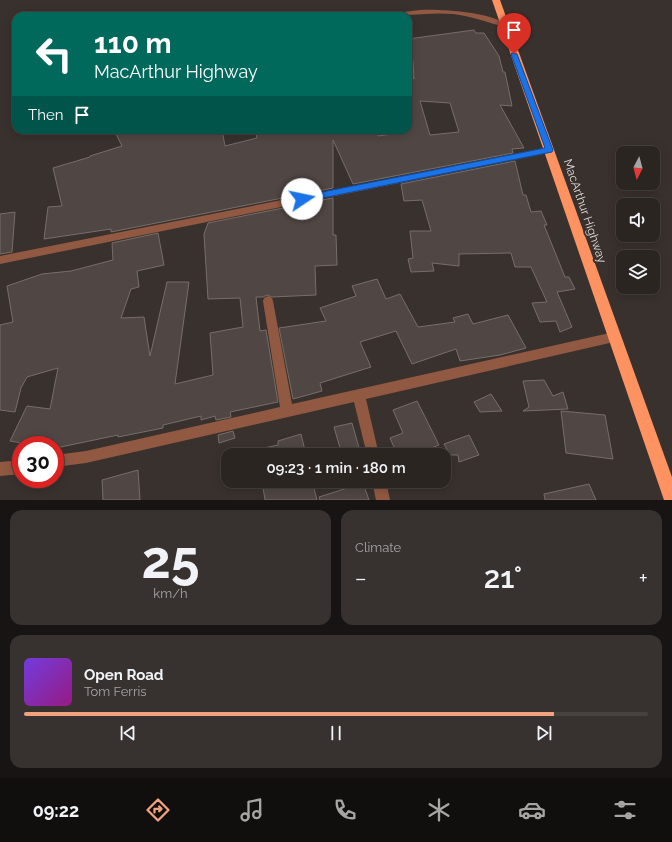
<!DOCTYPE html>
<meta charset="utf-8">
<style>
:root{--surface:#2b2522;--page:#37312f;--text:#f1f3f6;--muted:#a6a5a5;--line:#474240;--accent:#f1a17d}
body{margin:0;font-family:Raleway,sans-serif;background:var(--page);color:var(--text);height:100vh;display:flex;flex-direction:column;font-size:15px;white-space:nowrap}
*{box-sizing:border-box;margin:0}
p{font-size:13px;color:var(--muted)}
.icon{flex:none;width:22px;height:22px;fill:none;stroke:currentColor;stroke-width:2;stroke-linecap:round;stroke-linejoin:round}
.map{position:relative;height:500px;overflow:hidden}
.details{display:flex;flex-direction:column;gap:10px;padding:10px;background:#181413;flex:1}
.details>*{flex:none}
.top-card{position:absolute;left:12px;top:12px;width:400px;height:122px;border-radius:12px;box-shadow:0 2px 10px #0003,0 0 0 1px var(--line);background:#00695c;color:#fff;overflow:hidden}
.needle{width:26px;rotate:186deg}
.buttons{position:absolute;left:616px;top:146px;display:grid;gap:8px}
.buttons a{display:grid;place-items:center;width:44px;height:44px;border-radius:8px;background:var(--surface);box-shadow:0 2px 10px #0003,0 0 0 1px var(--line);font-size:20px}
.speed{position:absolute;left:12px;top:436px;display:flex;gap:8px;font-size:20px;font-weight:700;text-align:center}
.speed>*{display:grid;place-content:center;width:52px;height:52px;border-radius:50%;background:var(--surface);box-shadow:0 2px 10px #0003,0 0 0 1px var(--line);line-height:1}
.speed .limit{border:6px solid #d22;background:#fff;color:#111}
.pin{position:absolute;display:grid;place-items:center;width:34px;height:34px;color:#fff;margin:-41px -17px;border-radius:50% 50% 50% 0;rotate:-45deg;box-shadow:0 0 4px #0007}
.pin .icon{rotate:45deg}
.me{position:absolute;width:44px;margin:-22px;rotate:79deg;stroke-linejoin:round;filter:drop-shadow(0 0 3px #0008)}
.turn{display:flex;align-items:center;gap:14px;height:84px;padding:0 16px;font-size:18px}
.turn .icon{width:52px;height:52px;stroke-width:2.5}
.turn b{display:block;font-size:28px;line-height:34px}
.then{display:flex;align-items:center;height:38px;padding:0 16px;background:#0003;gap:8px;font-size:15px}
.big{font-size:30px;font-weight:600;line-height:1.1}
.details .widget{flex:1;display:flex;flex-direction:column;justify-content:center;gap:6px;min-width:0;padding:0 14px;border-radius:12px;background:var(--page)}
.details .dial{align-items:center;gap:0}
.dial b{font-size:52px;line-height:1}
.song{display:flex;align-items:center;gap:12px}
.cover{width:48px;height:48px;border-radius:6px;background:linear-gradient(135deg,hsl(260 70% 55%),hsl(310 70% 35%))}
.played{height:4px;border-radius:2px;background:linear-gradient(90deg,var(--accent) 85%,var(--line) 85%)}
.keys{display:flex;justify-content:space-around;direction:ltr}
.heat{display:flex;justify-content:space-between;align-items:center;font-size:22px;direction:ltr}
.details .tiles{flex:1;display:grid;gap:10px;grid-template-columns:1fr 1fr}
.widget:last-child{grid-column:span 2}
.trip{position:absolute;left:221px;top:448px;width:230px;height:40px;border-radius:12px;background:var(--surface);box-shadow:0 2px 10px #0003,0 0 0 1px var(--line);font-weight:600;line-height:40px;text-align:center}
.dock{display:flex;height:64px;justify-content:space-around;align-items:center;background:#110f0e;color:var(--muted)}
.dock .icon{width:28px;height:28px}
.dock .selected{color:var(--accent)}
.dock b{font-size:18px;color:var(--text)}
.map>svg:first-child{display:block}
.building{fill:#504744;stroke:#776e6a;fill-rule:evenodd}
.lines{fill:none;stroke-linecap:round;stroke-linejoin:round}
.minor{fill:#915941;fill-rule:evenodd}
.highway{fill:#ff9261;fill-rule:evenodd}
.route{fill:#1a73e8;stroke:#114b97}
.labels{text-anchor:middle;dominant-baseline:central;stroke-width:4;stroke-linejoin:round;paint-order:stroke}
.street-label{font-size:12px;fill:#dfdad8;stroke:#39312e}
</style>
<div class="map">
<svg width="672" height="500" viewBox="0 0 672 500">
<rect width="100%" height="100%" fill="#39312e"/>
<path class="building" d="M 474,30 L 476,33 L 484,33 L 499,56 L 503,72 L 505,72 L 512,106 L 500,105 L 524,148 L 512,149 L 513,153 L 353,184 L 333,140 L 333,188 L 111,232 L 111,229 L 44,239 L 48,207 L 62,206 L 53,168 L 90,157 L 90,156 L 122,146 L 114,130 L 222,130 L 225,146 L 257,138 L 256,134 L 277,130 L 378,130 L 378,136 L 408,132 L 408,74 L 412,73 L 414,79 L 413,62 L 408,39 ZM 420,101 L 450,103 L 459,132 L 430,135 Z
M 515,161 L 523,195 L 526,195 L 531,212 L 541,211 L 547,225 L 544,225 L 565,277 L 569,277 L 575,289 L 557,292 L 572,327 L 560,332 L 556,321 L 540,322 L 532,303 L 547,302 L 531,267 L 515,267 L 511,253 L 459,254 L 459,266 L 432,263 L 434,271 L 411,272 L 408,259 L 413,258 L 410,231 L 431,231 L 422,200 L 404,201 L 401,184 Z
M 333,198 L 333,235 L 336,235 L 337,265 L 315,266 L 316,295 L 272,297 L 267,295 L 263,297 L 256,297 L 260,331 L 266,330 L 278,402 L 230,412 L 231,417 L 216,420 L 215,416 L 201,420 L 201,416 L 163,425 L 163,428 L 118,437 L 118,435 L 56,448 L 55,445 L 34,445 L 10,441 L 27,406 L 50,409 L 58,368 L 27,377 L 21,388 L 15,412 L 0,410 L 0,325 L 13,322 L 7,286 L 42,274 L 71,271 L 113,260 L 112,243 L 158,233 L 164,265 L 137,271 L 139,287 L 131,289 L 121,318 L 144,317 L 150,356 L 167,282 L 189,282 L 175,384 L 213,375 L 210,333 L 243,327 L 240,298 L 208,299 L 204,234 L 208,223 Z
M 15,212 L 12,252 L 0,254 L 0,214 Z
M 377,279 L 386,299 L 400,294 L 418,327 L 455,322 L 453,318 L 468,314 L 473,324 L 508,315 L 526,348 L 500,355 L 460,361 L 456,349 L 412,364 L 396,331 L 360,342 L 371,367 L 320,383 L 322,391 L 293,399 L 279,328 L 326,321 L 320,308 L 356,296 L 352,286 Z
M 544,380 L 553,396 L 563,392 L 568,409 L 523,411 L 529,407 L 523,381 Z
M 491,394 L 502,411 L 480,412 L 474,402 Z
M 417,401 L 439,445 L 414,455 L 410,449 L 397,454 L 390,438 L 403,433 L 393,410 Z
M 561,411 L 605,415 L 613,459 L 566,453 Z
M 352,423 L 361,455 L 342,455 L 334,427 Z
M 233,431 L 235,438 L 219,443 L 218,435 Z
M 301,434 L 306,455 L 259,455 L 259,449 L 278,445 L 278,441 Z
M 469,435 L 479,455 L 459,462 L 458,455 L 450,455 L 444,444 Z
M 138,470 L 140,500 L 103,500 L 102,480 Z
M 262,481 L 312,481 L 317,500 L 265,500 Z
M 363,483 L 369,500 L 320,500 L 319,497 Z
M 589,484 L 596,500 L 545,500 L 544,494 Z"/>
<g class="lines">
<path class="minor" d="M 420,10 C 442,9 491,12 507,25 L 504,27 C 487,22 471,16 453,14 C 430,12 407,16 385,16 L 388,14 Z
M 549,147 L 553,150 L 552,152 L 0,264 L 0,256 Z
M 268,296 L 272,298 L 273,301 L 292,404 L 614,332 L 618,333 L 620,337 L 618,341 L 614,342 L 366,399 L 379,455 L 367,455 L 354,402 L 86,463 L 55,467 L 55,455 L 86,451 L 280,407 L 263,301 L 264,298 Z
M 21,460 L 21,474 L 0,476 L 0,462 Z
M 372,481 L 386,481 L 390,500 L 376,500 Z"/>
<path class="highway" d="M 492,0 L 500,0 L 672,477 L 672,500 L 664,500 Z"/>
</g>
<path class="route" d="M 512,53 L 517,54 L 553,150 L 552,152 L 302,202 L 299,201 L 298,199 L 299,197 L 302,196 L 545,148 L 511,54 Z"/>
<g class="labels">
<g class="street-label">
<text transform="translate(585 211) rotate(71)">MacArthur Highway</text>
</g>
</g>
</svg>
<div class="buttons">
<a><svg class="needle" viewBox="-14 -14 28 28"><path d="M0-13l5 13h-10z" fill="#e53935"/><path d="M0 13l5-13h-10z" fill="#a6a5a5"/></svg></a>
<a><svg class="icon" aria-label="sound" viewBox="0 0 24 24"><path d="M4 9h4l5-4v14l-5-4H4zM17 9q2 3 0 6"/></svg></a>
<a><svg class="icon" aria-label="layers" viewBox="0 0 24 24"><path d="M12 4l9 5-9 5-9-5zM3 14l9 5 9-5"/></svg></a>
</div>
<div class="speed"><div class="limit">30</div></div>
<div class="pin" style="left:514px;top:54px;background:#d93025"><svg class="icon" aria-label="arrive" viewBox="0 0 24 24"><path d="M6 21V4h12l-3 4 3 4H6"/></svg></div>
<svg class="me" style="left:302px;top:199px" viewBox="-20 -20 40 40"><circle r="19" fill="#fff"/><path d="M0-13L10 11 0 6-10 11z" fill="#1a73e8"/></svg>
<div class="trip">09:23 · 1 min · 180 m</div>
<div class="top-card">
<div class="turn"><svg class="icon" aria-label="left" viewBox="0 0 24 24"><path d="M17 20v-9H6M10 6l-5 5 5 5"/></svg><div><b>110 m</b>MacArthur Highway</div></div>
<div class="then">Then<svg class="icon" aria-label="arrive" viewBox="0 0 24 24"><path d="M6 21V4h12l-3 4 3 4H6"/></svg></div>
</div>
</div>
<section class="details">
<div class="tiles">
<div class="widget dial"><b>25</b><p>km/h</p></div>
<div class="widget"><p>Climate</p>
<div class="heat"><a>−</a><b class="big">21°</b><a>+</a></div>
</div>
<div class="widget">
<div class="song"><i class="cover"></i><div><b>Open Road</b><p>Tom Ferris</p></div></div>
<div class="played"></div>
<div class="keys"><svg class="icon" aria-label="previous" viewBox="0 0 24 24"><path d="M18 5L8 12l10 7zM5 5v14"/></svg><svg class="icon" aria-label="pause" viewBox="0 0 24 24"><path d="M8 5v14M16 5v14"/></svg><svg class="icon" aria-label="next" viewBox="0 0 24 24"><path d="M6 5l10 7-10 7zM19 5v14"/></svg></div>
</div>
</div>
</section>
<nav class="dock">
<b>09:22</b>
<svg class="icon selected" aria-label="directions" viewBox="0 0 24 24"><path d="M12 3l9 9-9 9-9-9zM9 14v-3h6M13 9l2 2-2 2"/></svg>
<svg class="icon" aria-label="music" viewBox="0 0 24 24"><path d="M9 18V5l10-2v13"/><circle cx="6" cy="18" r="3"/><circle cx="16" cy="16" r="3"/></svg>
<svg class="icon" aria-label="phone" viewBox="0 0 24 24"><path d="M5 4h4l2 5-3 2q2 4 5 5l2-3 5 2v4C11 20 4 13 5 4z"/></svg>
<svg class="icon" aria-label="climate" viewBox="0 0 24 24"><path d="M12 3v18M4 7l16 10M4 17L20 7"/></svg>
<svg class="icon" aria-label="car" viewBox="0 0 24 24"><path d="M5 17H2v-5l4-1 3-4h7l3 4 3 1v5h-3M9 17h6M6 11h13"/><circle cx="7" cy="17" r="2"/><circle cx="17" cy="17" r="2"/></svg>
<svg class="icon" aria-label="filters" viewBox="0 0 24 24"><path d="M4 7h16M4 17h16"/><circle cx="9" cy="7" r="2"/><circle cx="15" cy="17" r="2"/></svg>
</nav>
